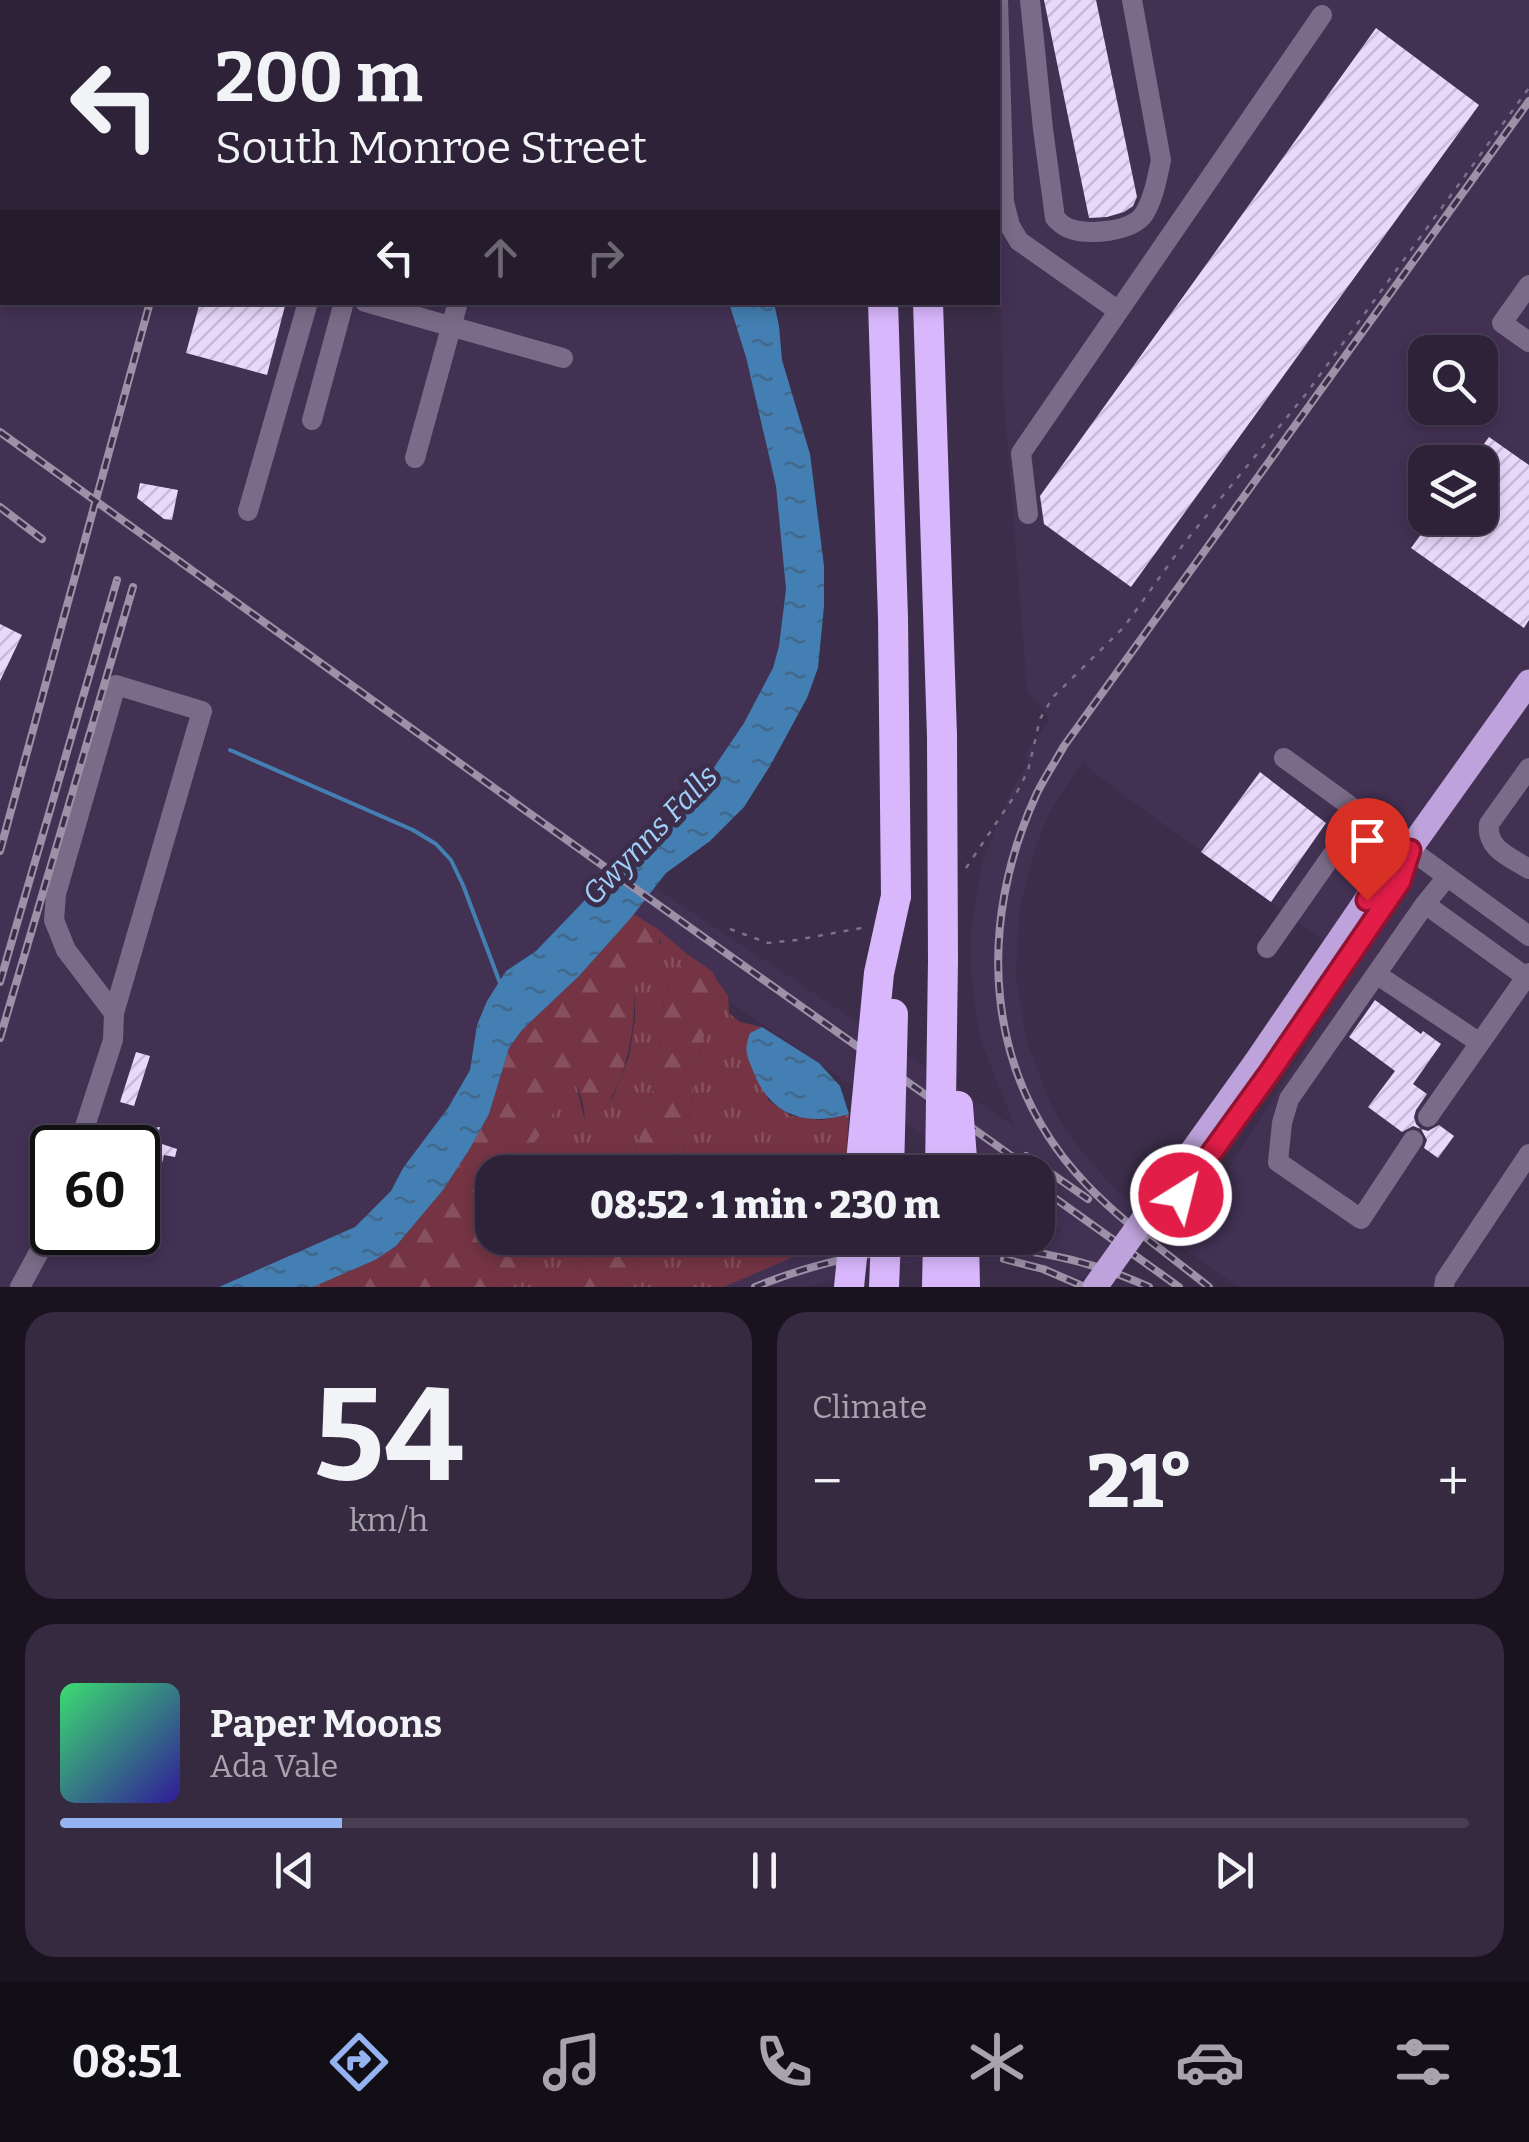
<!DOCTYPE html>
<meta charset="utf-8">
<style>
:root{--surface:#2d2238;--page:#352a40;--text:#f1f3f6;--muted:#a7a4ae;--line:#483f53;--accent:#95b2f1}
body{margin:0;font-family:Bitter,serif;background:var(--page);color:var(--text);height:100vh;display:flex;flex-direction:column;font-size:38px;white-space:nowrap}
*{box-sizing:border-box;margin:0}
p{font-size:32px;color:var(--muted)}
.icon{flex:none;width:55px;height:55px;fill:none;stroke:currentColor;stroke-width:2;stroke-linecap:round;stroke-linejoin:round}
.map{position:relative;height:1287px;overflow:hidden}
.details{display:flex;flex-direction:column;gap:25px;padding:25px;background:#19131f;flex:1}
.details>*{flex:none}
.top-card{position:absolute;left:0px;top:0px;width:1000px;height:305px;box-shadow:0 5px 15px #0003,0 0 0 2px var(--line);background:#2d2238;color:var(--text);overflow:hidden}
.buttons{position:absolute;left:1408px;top:335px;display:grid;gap:20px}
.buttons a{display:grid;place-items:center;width:90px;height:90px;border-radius:20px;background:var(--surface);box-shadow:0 5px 15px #0003,0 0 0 2px var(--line);font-size:50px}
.speed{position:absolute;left:30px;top:1125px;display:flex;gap:20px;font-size:50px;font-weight:700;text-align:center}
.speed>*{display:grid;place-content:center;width:130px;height:130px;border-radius:50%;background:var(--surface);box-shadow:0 5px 15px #0003,0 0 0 2px var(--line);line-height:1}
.speed .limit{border:5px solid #111;border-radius:15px;background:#fff;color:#111}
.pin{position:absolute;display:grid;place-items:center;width:85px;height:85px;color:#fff;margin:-102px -42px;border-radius:50% 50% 50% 0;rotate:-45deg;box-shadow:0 0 10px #0007}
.pin .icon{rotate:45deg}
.me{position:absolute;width:110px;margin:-55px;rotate:36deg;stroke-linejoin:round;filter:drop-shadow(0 0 8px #0008)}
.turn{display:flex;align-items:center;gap:35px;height:210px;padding:0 50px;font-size:45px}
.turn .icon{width:130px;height:130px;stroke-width:2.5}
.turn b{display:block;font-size:70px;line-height:85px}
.lanes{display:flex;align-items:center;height:95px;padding:0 50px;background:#0003;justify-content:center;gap:50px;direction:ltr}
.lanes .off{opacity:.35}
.big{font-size:75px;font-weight:800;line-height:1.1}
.details .card{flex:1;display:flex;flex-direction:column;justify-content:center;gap:15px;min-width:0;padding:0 35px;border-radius:30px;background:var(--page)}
.details .dial{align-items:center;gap:0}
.dial b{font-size:130px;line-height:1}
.song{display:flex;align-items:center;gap:30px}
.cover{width:120px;height:120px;border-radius:15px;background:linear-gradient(135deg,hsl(140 70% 55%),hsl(250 70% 35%))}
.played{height:10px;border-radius:5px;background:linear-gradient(90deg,var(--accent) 20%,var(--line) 20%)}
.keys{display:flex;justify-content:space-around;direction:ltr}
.heat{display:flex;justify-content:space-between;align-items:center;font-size:55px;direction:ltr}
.details .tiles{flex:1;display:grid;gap:25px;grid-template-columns:1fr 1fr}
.card:last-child{grid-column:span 2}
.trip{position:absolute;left:475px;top:1155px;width:580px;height:100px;border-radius:30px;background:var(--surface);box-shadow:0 5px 15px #0003,0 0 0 2px var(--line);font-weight:800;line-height:100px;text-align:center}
.dock{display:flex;height:160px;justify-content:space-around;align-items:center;background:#120e16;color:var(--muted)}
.dock .icon{width:70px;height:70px}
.dock .active{color:var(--accent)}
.dock b{font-size:45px;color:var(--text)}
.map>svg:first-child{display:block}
.built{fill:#433154;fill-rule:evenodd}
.grass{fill:url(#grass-tufts)}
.forest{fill:url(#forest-firs)}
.water{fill:url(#water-ripples)}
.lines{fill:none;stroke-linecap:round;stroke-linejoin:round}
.stream{stroke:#437fb2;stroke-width:4}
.building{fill:url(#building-hatch)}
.path{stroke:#7d718a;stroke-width:2.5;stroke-dasharray:5 8;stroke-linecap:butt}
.minor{stroke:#7a6c88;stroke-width:20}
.major{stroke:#bea2db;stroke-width:25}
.highway{stroke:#d9b7fc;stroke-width:30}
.rail-casing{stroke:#9c91a7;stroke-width:8}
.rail{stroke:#3c2e4a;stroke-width:4;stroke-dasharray:11;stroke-linecap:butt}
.major-bridge{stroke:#bea2db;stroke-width:25}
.highway-bridge{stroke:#d9b7fc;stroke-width:30}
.route-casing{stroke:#92132f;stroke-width:25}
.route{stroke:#e11d48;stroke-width:18}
.labels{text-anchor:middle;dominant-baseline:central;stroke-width:10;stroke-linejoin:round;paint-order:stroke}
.water-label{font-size:30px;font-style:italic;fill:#a0cffa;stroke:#3c2e4a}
</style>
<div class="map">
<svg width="1529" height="1287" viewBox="0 0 1529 1287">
<defs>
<pattern id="grass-tufts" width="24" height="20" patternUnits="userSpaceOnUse" patternTransform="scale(2.5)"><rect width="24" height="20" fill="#743443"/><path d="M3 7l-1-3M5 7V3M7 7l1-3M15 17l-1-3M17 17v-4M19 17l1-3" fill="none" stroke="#87505e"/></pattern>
<pattern id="forest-firs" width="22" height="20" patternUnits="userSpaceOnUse" patternTransform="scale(2.5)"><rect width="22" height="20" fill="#743443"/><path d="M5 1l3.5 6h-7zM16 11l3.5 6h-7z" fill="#87505e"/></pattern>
<pattern id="water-ripples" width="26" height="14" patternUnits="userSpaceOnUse" patternTransform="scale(2.5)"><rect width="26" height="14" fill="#437fb2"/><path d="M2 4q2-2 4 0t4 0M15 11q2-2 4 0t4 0" fill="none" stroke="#42688c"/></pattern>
<pattern id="building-hatch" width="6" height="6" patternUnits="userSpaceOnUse" patternTransform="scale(2.5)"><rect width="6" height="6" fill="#e9d8fc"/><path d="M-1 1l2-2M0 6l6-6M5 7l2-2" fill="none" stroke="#c7b9d7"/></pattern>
</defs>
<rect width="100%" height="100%" fill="#3c2e4a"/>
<path class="built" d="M 0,0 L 699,0 L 700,2 L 2,2 L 2,302 L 729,303 L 746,357 L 776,485 L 786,589 L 779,646 L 773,668 L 756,704 L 723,755 L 670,828 L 636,852 L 653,886 L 1015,1127 L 980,1038 L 970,967 L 971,930 L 983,859 L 1011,792 L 1027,765 L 1026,752 L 1050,719 L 1027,690 L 1003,388 L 993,0 L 1529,0 L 1529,1287 L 1238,1287 L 1180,1246 L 1357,965 L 1095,774 L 1083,760 L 1049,814 L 1036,845 L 1019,910 L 1016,976 L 1027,1042 L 1051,1105 L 1068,1134 L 1111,1185 L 1136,1207 L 1087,1279 L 989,1261 L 939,1260 L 873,1267 L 807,1287 L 703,1287 L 823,1238 L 1038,1238 L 1038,1228 L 1063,1232 L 1038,1214 L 1038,1172 L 977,1172 L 584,901 L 536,951 L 506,971 L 487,1001 L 477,1025 L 470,1070 L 448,1108 L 403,1168 L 391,1191 L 355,1227 L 219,1287 L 0,1287 ZM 1425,352 L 1480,352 L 1480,408 L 1425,408 ZM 1425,462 L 1480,462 L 1480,518 L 1425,518 ZM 52,1148 L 138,1148 L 138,1232 L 52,1232 Z"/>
<path class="grass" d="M 659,930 L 688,955 L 671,977 L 664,1000 L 658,1056 L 648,1116 L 627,1172 L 567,1172 L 555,1169 L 547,1172 L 513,1172 L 550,1121 L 559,1094 L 576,1085 L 587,1129 L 613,1097 L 629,1057 L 635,1018 L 635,979 L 661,943 Z
M 716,979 L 728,996 L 729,1013 L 740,1022 L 762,1027 L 750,1033 L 768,1100 L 791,1116 L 822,1120 L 849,1114 L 845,1172 L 676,1172 L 682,1158 L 702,1041 L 713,1011 Z
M 538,1238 L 599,1238 L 568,1287 L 501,1287 Z
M 649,1238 L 836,1238 L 724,1287 L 626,1287 Z"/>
<path class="forest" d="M 634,914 L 659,930 C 663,951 650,966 635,979 C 635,1027 630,1071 603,1112 C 597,1121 595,1125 586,1129 L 583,1104 L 577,1086 L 559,1094 L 550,1121 L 513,1172 L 492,1172 L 492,1238 L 538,1238 L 501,1287 L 313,1287 L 375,1260 L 396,1246 L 443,1190 L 469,1150 L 489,1114 L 509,1048 L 522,1030 L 579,976 Z
M 688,955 L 712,971 L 716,979 L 713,1011 L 702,1041 L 682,1158 L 676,1172 L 627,1172 L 648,1116 L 658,1056 L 664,1000 L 671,977 Z
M 599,1238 L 649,1238 L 626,1287 L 568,1287 Z"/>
<path class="water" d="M 729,303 L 774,303 L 779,326 L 782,360 L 810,454 L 824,566 L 824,606 L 818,668 L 807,698 L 770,766 L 744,807 L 710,841 L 666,873 L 630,919 L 579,976 L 522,1030 L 509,1048 L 489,1114 L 469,1150 L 443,1190 L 396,1246 L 375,1260 L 313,1287 L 219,1287 L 355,1227 L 391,1191 L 403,1168 L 448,1108 L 470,1070 L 477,1025 L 487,1001 L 506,971 L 536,951 L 584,901 L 593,887 L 670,828 L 690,803 L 744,723 L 773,668 L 779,646 L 786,589 L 776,486 L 746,357 Z
M 762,1027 L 819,1063 L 840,1086 L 849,1114 C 804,1127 770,1115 753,1071 C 746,1053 744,1051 750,1033 Z"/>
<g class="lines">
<path class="stream" d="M 230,750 L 413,830 L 436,844 L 451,860 L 463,885 L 500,983"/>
</g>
<path class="building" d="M 1044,0 L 1096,0 L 1137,197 L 1133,206 L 1124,212 L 1107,217 L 1089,218 Z
M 1376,28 L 1479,105 L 1131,587 L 1044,524 L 1040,496 Z
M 200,302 L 286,302 L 267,375 L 186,353 Z
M 1489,437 L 1529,465 L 1529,620 L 1524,628 L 1411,548 L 1433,518 L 1480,518 L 1480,462 L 1471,462 Z
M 140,483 L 178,490 L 172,520 L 164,519 L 137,498 Z
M 0,624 L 22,635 L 0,681 Z
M 1260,772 L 1326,823 L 1271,902 L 1201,852 Z
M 1375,1000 L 1421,1034 L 1423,1031 L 1441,1044 L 1413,1084 L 1427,1094 L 1416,1110 L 1414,1117 L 1416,1124 L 1421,1129 L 1428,1131 L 1439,1125 L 1454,1136 L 1438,1158 L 1424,1148 L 1427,1140 L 1421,1129 L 1413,1126 L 1402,1132 L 1368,1107 L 1395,1071 L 1349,1037 Z
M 136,1052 L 150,1056 L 134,1106 L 120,1102 Z
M 160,1127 L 156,1142 L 177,1149 L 175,1157 L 164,1155 L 161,1167 L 141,1161 L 144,1150 L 138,1149 L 138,1144 L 125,1146 L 141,1130 Z"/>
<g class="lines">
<path class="path" d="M 966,868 L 1017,792 L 1028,771 L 1040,719 L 1053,697 L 1124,627 L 1185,542 L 1306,394 L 1529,88
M 730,929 L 768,943 L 796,940 L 867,927"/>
<path class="minor" d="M 998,0 L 1004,202 L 1010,226 L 1019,241 L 1117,310
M 1030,0 L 1043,129 L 1055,218 C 1059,222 1063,226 1068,228 C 1087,236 1132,232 1144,214 C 1154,198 1157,178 1161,160 L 1132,0
M 393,2 L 394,0
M 605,2 L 605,0
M 0,104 L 2,106
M 1529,285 L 1502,323 L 1529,342
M 365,302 L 563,358
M 312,420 L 344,302
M 415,458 L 458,302
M 248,511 L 308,302
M 1028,514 L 1021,453 L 1322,15
M 1284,758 L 1529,936
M 1529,768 L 1489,824 C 1486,849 1510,857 1529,869
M 1425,904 L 1526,977
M 1267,948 L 1361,814
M 1376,974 L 1480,1043
M 1428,1117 L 1529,973
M 1413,1140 L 1361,1219 L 1278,1162 L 1282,1123 L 1289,1099 L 1425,904 L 1447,877
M 78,1148 L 113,1040 L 114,1013 L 202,711 L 116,685 L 56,894 L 54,920 L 66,950 L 114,1013
M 20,1287 L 39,1252 L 52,1221
M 1444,1287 L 1445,1280 L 1529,1154"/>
<path class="major" d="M 1256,1062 L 1389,867 L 1409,850 L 1529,682"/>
<path class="highway" d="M 868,0 L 868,2
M 917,0 L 917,2
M 883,302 L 893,618 L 896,896
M 928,302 L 942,736"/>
<defs>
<path id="rail" d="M 232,2 L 233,0
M 0,432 L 515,803 L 1034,1172
M 0,507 L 42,539
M 0,851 L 150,302
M 0,982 L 117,580
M 0,1038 L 133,587
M 1026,1156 L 1088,1199
M 1038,1186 L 1179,1287
M 1004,1259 L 1043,1269 L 1085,1287
M 755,1287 C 880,1236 1025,1230 1149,1287
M 1209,1287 C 1168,1254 1123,1223 1086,1184 C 983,1075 976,925 1037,793 C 1045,777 1055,762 1064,746 L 1529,101"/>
</defs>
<use href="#rail" class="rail-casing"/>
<use href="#rail" class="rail"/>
<path class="major-bridge" d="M 1095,1287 L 1256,1062"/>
<path class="highway-bridge" d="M 958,1106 L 963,1172
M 860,1172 L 879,973 L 896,896
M 889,1172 L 893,1014
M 940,1172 L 943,960 L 942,736
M 964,1238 L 965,1287
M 849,1287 L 854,1238
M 884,1287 L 886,1238
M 937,1287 L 938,1238"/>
</g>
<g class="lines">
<defs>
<path id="route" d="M 1181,1195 L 1270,1072 L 1400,882 L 1410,850 L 1389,867 L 1367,900"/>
</defs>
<use href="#route" class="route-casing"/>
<use href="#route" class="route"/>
</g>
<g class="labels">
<g class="water-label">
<text transform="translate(650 835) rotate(-46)">Gwynns Falls</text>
</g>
</g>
</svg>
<div class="buttons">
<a><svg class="icon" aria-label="search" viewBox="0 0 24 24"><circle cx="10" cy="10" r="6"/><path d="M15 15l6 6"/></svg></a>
<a><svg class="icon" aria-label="layers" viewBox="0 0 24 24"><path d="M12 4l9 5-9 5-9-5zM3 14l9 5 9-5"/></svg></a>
</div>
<div class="speed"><div class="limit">60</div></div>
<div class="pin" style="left:1367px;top:900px;background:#d93025"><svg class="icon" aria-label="arrive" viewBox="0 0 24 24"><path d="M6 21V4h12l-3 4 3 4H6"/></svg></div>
<svg class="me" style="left:1181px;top:1195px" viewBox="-20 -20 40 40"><circle r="17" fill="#e11d48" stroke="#fff" stroke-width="3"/><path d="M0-11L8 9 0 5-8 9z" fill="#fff"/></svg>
<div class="trip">08:52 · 1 min · 230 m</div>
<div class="top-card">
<div class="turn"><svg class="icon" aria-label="left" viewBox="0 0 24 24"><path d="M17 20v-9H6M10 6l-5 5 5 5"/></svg><div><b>200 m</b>South Monroe Street</div></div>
<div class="lanes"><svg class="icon" aria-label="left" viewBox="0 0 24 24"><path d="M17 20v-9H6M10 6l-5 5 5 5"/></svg><svg class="icon off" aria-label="ahead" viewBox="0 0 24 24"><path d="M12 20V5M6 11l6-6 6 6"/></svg><svg class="icon off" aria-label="right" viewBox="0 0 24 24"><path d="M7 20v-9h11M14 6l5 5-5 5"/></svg></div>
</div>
</div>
<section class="details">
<div class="tiles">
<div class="card dial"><b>54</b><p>km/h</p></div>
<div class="card"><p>Climate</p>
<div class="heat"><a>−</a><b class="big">21°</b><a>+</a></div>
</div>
<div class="card">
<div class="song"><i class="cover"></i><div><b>Paper Moons</b><p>Ada Vale</p></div></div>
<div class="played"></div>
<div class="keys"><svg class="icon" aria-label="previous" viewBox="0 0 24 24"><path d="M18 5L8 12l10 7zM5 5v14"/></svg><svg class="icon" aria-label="pause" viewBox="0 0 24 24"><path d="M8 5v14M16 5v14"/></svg><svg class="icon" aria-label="next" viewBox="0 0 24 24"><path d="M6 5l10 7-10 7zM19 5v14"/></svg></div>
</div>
</div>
</section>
<nav class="dock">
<b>08:51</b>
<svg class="icon active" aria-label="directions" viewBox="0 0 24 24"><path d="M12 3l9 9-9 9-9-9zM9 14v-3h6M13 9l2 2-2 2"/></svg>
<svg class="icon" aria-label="music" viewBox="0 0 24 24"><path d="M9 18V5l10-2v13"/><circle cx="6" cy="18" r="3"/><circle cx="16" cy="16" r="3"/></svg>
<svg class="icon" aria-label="phone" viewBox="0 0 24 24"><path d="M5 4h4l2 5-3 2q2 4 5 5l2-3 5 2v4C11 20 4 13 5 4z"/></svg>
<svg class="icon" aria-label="climate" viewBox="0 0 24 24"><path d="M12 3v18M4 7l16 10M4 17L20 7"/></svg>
<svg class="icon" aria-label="car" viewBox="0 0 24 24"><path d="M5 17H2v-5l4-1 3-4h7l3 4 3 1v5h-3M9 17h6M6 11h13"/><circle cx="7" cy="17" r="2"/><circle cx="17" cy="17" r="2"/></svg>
<svg class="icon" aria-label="filters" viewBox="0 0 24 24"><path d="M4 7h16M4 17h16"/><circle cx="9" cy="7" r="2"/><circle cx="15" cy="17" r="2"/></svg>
</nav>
